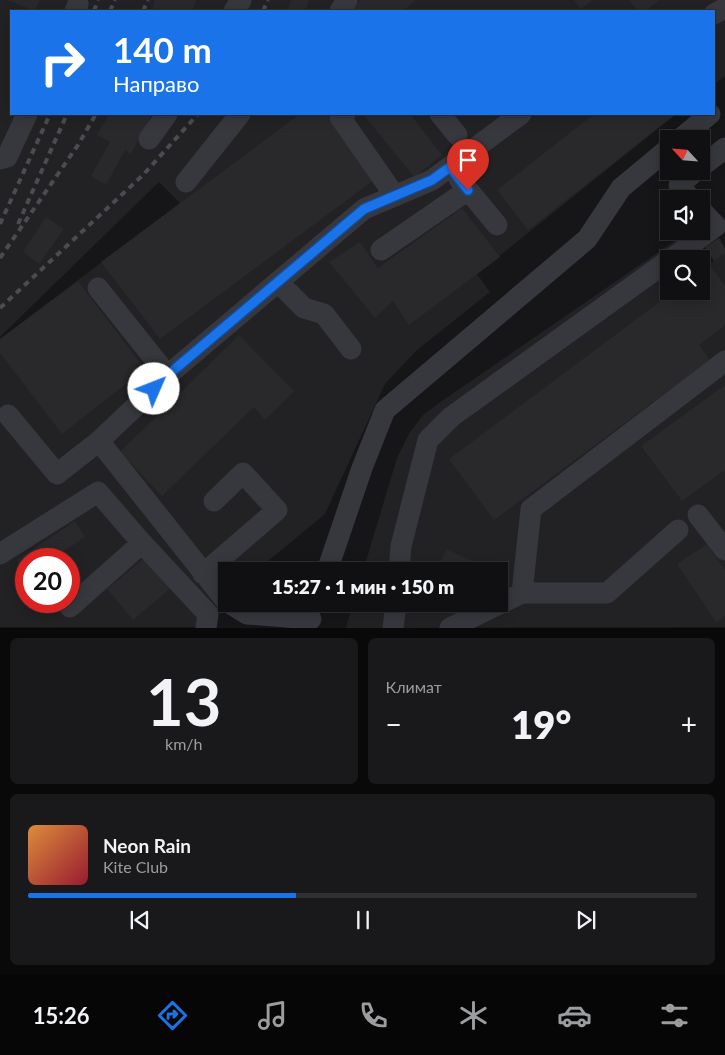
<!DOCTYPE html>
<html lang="ru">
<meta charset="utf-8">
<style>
:root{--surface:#101012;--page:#19191b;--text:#f1f3f6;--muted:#9c9d9f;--line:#303032;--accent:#1a73e8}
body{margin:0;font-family:Lato,sans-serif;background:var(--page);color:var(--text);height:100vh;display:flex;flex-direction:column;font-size:19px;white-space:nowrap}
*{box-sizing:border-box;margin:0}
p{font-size:16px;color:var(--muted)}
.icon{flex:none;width:28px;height:28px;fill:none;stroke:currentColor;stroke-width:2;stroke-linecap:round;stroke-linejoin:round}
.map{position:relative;height:628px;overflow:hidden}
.panel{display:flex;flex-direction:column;gap:10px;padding:10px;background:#09090a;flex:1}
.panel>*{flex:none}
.hud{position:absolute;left:10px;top:10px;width:705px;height:105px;border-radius:0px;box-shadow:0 2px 12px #0003,0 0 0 1px var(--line);background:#1a73e8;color:#fff;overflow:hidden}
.needle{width:32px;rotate:296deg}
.tools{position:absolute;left:660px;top:130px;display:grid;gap:10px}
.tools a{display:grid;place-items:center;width:50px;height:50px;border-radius:0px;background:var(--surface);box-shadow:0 2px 12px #0003,0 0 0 1px var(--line);font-size:25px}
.speed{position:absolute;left:15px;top:548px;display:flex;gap:10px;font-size:25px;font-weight:700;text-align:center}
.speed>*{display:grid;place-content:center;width:65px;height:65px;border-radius:50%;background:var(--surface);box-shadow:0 2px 12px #0003,0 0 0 1px var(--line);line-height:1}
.speed .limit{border:8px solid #d22;background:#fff;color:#111}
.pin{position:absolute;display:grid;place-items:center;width:42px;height:42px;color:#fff;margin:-51px -21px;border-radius:50% 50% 50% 0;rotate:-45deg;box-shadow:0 0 5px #0007}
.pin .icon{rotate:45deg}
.me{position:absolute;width:55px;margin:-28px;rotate:46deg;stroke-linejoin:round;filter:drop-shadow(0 0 4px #0008)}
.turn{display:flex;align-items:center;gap:18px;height:105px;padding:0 20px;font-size:22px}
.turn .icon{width:65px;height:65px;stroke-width:2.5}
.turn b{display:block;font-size:35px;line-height:42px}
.big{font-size:38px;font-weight:800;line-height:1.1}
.panel .card{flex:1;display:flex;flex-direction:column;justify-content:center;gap:8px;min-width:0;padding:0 18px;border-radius:8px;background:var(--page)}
.panel .dial{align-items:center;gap:0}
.dial b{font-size:65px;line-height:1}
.song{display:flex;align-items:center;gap:15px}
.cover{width:60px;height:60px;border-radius:8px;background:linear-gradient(135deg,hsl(30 70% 55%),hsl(350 70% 35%))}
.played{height:5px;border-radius:2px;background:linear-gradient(90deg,var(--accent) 40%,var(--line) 40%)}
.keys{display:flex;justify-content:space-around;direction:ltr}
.heat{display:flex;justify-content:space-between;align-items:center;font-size:28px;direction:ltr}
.panel .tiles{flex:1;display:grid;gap:10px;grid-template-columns:1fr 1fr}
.card:last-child{grid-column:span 2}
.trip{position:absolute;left:218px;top:562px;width:290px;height:50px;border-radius:0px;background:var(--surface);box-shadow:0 2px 12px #0003,0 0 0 1px var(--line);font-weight:800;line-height:50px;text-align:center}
.dock{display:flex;height:80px;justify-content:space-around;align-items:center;background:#060607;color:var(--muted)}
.dock .icon{width:35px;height:35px}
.dock .on{color:var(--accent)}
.dock b{font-size:22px;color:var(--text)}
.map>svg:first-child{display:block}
.built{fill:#222225;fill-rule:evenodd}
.building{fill:#29292c}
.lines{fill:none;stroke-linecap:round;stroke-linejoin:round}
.minor{stroke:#37383d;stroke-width:21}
.rail{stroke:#4a4c52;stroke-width:4;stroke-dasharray:6 5;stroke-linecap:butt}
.route-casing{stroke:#114b97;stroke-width:12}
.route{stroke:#1a73e8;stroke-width:9}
</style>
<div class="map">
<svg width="725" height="628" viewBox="0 0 725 628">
<rect width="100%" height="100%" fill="#161618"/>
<path class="built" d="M 0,0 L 725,0 L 725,76 L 714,84 L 714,11 L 11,11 L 11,114 L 676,114 L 477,274 L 490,292 L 417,350 L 385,384 L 325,514 L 256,571 L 226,571 L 226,597 L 217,606 L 217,627 L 0,627 L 0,339 L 180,203 L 159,182 L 0,337 ZM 26,559 L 69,559 L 69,601 L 26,601 Z
M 689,231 L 693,231 L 709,264 L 725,254 L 725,627 L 346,628 L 353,604 L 499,604 L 499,571 L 363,571 L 397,458 L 410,432 L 423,415 L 439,403 ZM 669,259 L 701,259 L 701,291 L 669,291 Z"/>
<path class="building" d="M 7,0 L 40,0 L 35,11 Z
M 155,0 L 196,0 L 193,11 L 152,11 Z
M 291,0 L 309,0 L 305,11 L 287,11 Z
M 360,0 L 416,0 L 403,11 L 348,11 Z
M 574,0 L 593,0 L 580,9 Z
M 629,0 L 660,0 L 645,11 L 638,11 Z
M 109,114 L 152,114 L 131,154 L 125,150 L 106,185 L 91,176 L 110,142 L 97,135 Z
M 300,114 L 326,114 L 374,180 L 160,339 L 101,262 Z
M 363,114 L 410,114 L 442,155 L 414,177 Z
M 594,114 L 676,114 L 528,230 L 497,190 Z
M 462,208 L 500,257 L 409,325 L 393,301 L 375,318 L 329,262 L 360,242 L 378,268 Z
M 46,217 L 64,229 L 39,264 L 23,252 Z
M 719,238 L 725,248 L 725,254 L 714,261 L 705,247 Z
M 710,265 L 725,286 L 725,325 L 699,345 L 710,360 L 494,520 L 449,459 L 674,291 L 701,291 L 701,271 Z
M 78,281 L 145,369 L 62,434 L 0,353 L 0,339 Z
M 239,335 L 294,391 L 265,420 L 254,407 L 162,496 L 120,452 Z
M 725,385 L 725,470 L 682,501 L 641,446 Z
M 75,521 L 85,537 L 52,559 L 26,559 L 26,574 L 17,560 Z
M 707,544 L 725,570 L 725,616 L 716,622 L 677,564 Z
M 447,549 L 478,564 L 475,571 L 436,571 Z
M 148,555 L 173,586 L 133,620 L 107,589 Z"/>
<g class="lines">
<path class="minor" d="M 75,11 L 78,4
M 234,11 L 241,0
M 340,11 L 347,0
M 714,14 L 725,8
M 345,114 L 340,117 L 395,196
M 440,114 L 457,135
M 149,139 L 167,114
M 680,139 L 710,114
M 0,159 L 7,157 L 27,114
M 701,167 L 725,148
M 459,179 L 497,225
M 186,182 L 240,114
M 691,199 L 679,185 L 696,171
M 381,250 L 468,190
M 671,259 L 716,226 L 701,210
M 278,282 L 304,308 L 324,314 L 351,349
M 98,288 L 168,376
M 8,415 L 57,474 L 99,441
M 698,515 L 725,550
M 0,554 L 98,492 L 142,543 L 208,614 L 206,628
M 327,571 L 362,468 L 385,410 L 587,239 L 621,188 L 669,148
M 399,571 L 401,546 L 428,440 L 451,417 L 669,260
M 203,574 L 277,510 L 243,473 L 214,501
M 522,593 L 531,509 L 725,361
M 226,601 L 99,441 L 175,369 L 364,209 L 432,180 L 521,114
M 231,604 L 247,614 L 311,619
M 70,607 L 142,543
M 393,628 L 396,604
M 450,628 L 522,593 L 607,593 L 678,530"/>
<path class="rail" d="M 94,11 L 98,0
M 110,11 L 115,0
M 143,11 L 148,0
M 263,11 L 268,0
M 0,224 L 50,114
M 18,224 L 67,114
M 0,258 L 78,145 L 96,114
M 0,308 L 143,175 L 198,114"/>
</g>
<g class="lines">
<defs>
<path id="route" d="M 154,389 L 175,369 L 364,209 L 432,180 L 450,167 L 468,190"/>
</defs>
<use href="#route" class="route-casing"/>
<use href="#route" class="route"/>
</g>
</svg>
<div class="tools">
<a><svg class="needle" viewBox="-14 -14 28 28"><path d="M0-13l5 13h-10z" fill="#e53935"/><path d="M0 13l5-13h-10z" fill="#9c9d9f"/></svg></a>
<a><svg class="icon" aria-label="sound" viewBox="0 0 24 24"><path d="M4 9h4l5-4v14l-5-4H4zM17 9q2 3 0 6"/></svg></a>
<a><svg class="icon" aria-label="search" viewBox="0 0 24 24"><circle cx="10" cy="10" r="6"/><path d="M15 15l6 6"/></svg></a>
</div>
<div class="speed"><div class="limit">20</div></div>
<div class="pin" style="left:468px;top:190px;background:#d93025"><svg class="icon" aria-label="arrive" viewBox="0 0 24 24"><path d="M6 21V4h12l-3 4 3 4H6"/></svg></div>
<svg class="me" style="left:154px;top:389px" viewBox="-20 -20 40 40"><circle r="19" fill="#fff"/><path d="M0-13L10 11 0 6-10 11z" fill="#1a73e8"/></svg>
<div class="trip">15:27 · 1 мин · 150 m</div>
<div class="hud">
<div class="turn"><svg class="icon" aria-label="right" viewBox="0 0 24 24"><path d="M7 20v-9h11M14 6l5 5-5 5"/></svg><div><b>140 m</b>Направо</div></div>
</div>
</div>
<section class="panel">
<div class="tiles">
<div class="card dial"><b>13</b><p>km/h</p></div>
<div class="card"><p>Климат</p>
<div class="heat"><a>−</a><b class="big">19°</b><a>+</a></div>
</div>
<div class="card">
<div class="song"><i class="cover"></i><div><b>Neon Rain</b><p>Kite Club</p></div></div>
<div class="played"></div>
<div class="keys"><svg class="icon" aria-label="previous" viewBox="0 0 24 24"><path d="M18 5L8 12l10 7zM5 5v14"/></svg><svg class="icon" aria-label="pause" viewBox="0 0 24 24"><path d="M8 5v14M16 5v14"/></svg><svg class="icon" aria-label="next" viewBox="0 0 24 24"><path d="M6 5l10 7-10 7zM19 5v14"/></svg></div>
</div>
</div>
</section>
<nav class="dock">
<b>15:26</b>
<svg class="icon on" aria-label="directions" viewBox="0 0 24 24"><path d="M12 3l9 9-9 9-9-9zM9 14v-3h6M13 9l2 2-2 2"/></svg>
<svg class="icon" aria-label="music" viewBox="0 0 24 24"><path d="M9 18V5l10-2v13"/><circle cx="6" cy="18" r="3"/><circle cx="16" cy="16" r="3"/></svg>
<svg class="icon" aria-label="phone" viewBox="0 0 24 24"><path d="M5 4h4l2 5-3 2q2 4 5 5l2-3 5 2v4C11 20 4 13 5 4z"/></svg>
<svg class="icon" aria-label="climate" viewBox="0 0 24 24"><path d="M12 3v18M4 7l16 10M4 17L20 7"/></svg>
<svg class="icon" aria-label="car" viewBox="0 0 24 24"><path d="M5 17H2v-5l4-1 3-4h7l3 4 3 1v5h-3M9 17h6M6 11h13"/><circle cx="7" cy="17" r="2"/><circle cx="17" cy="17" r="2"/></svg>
<svg class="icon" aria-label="filters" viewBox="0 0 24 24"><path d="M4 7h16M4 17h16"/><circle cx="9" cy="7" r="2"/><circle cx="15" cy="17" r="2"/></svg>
</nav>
